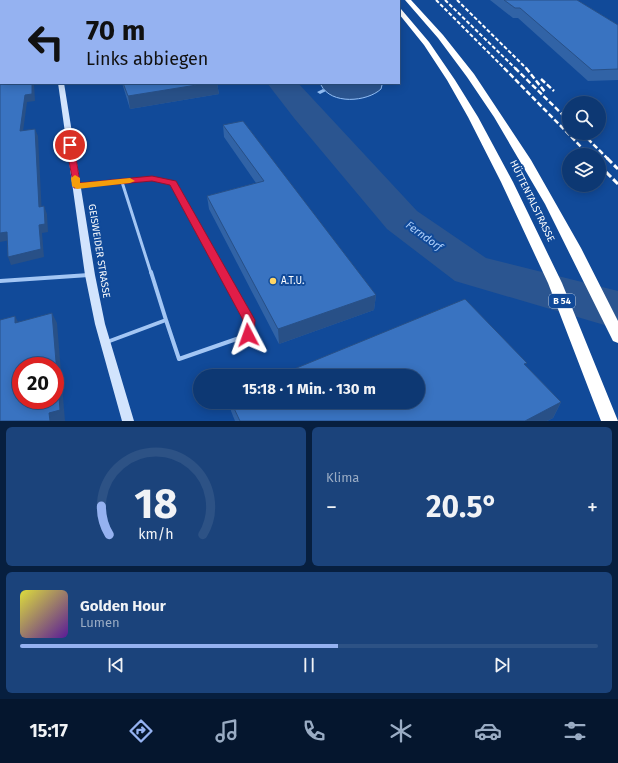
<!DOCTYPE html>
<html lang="de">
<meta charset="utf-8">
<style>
:root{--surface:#0d3873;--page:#1b437b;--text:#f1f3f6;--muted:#9aacc4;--line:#2d5285;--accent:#95b2f1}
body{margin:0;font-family:"Fira Sans",sans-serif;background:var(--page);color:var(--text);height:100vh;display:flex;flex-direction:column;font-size:15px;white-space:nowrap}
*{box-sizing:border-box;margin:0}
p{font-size:13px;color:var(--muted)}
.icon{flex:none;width:22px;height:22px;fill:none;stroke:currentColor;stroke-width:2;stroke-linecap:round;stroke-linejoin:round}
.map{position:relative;height:421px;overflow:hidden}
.side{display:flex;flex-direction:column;gap:6px;padding:6px;background:#071f3f;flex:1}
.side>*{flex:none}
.top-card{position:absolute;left:0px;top:0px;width:400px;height:84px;box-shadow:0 2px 10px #0003,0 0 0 1px var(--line);background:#95b2f1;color:#111;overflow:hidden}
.buttons{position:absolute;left:562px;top:96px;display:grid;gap:8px}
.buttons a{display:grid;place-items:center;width:44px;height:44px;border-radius:50%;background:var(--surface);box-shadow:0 2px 10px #0003,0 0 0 1px var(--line);font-size:20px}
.speed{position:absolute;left:12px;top:357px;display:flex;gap:8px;font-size:20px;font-weight:700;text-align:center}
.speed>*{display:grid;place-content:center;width:52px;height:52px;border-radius:50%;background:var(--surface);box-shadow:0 2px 10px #0003,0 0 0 1px var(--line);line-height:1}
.speed .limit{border:6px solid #d22;background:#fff;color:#111}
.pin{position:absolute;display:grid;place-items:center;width:34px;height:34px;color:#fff;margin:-17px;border:2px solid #fff;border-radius:50%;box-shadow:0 1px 4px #0007}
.me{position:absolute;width:44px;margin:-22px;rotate:356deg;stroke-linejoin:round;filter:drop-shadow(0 0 3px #0008)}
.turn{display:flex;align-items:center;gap:14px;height:84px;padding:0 20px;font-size:18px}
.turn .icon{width:52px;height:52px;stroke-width:2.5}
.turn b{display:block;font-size:28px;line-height:34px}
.big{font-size:30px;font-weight:700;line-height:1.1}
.side .card{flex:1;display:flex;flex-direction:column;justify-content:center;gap:6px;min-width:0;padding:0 14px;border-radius:6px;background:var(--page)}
.side .dial{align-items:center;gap:0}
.dial svg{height:104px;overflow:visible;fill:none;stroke:var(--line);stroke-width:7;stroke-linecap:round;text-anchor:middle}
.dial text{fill:var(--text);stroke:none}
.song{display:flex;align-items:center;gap:12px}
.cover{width:48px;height:48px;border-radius:6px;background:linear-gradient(135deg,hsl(60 70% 55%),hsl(270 70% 35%))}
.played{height:4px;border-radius:2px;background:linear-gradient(90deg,var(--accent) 55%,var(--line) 55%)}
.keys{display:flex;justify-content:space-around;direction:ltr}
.heat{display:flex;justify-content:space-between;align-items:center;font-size:22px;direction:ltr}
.side .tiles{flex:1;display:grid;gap:6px;grid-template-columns:1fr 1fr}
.card:last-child{grid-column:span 2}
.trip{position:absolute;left:193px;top:369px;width:232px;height:40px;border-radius:20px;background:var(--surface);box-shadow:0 2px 10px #0003,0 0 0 1px var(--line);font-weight:700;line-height:40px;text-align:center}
.dock{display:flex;height:64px;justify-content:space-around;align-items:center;background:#05162e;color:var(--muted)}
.dock .icon{width:28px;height:28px}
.dock .current{color:var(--accent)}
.dock b{font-size:18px;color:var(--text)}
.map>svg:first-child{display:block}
.water{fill:#2b5590;stroke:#94c0f7}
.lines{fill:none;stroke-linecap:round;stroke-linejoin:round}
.stream{fill:#94c0f7;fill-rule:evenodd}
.river{fill:#2b5590;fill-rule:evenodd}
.lane-far1{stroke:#a3c6f4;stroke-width:3}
.lane{stroke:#a3c6f4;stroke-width:4}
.secondary{fill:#d2e4fd;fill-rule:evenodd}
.highway{fill:#fff;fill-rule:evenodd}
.rail-far2{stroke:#fff;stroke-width:2;stroke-dasharray:4 2;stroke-linecap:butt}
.rail-far1{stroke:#fff;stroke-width:2.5;stroke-dasharray:5.5 2.5;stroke-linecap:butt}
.rail{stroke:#fff;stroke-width:3;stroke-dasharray:7 3;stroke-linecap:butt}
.wall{fill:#3163a6}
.shaded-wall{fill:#285087}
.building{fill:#3973c1;stroke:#285087;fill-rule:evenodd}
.route{fill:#e11d48;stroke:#92132f}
.slow{fill:#f59e0b}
.poi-dot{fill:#ffd666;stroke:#114a99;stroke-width:1.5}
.labels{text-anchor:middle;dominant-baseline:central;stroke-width:4;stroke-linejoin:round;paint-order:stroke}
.shield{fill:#114a99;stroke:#b8c9e0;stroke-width:1}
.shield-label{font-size:9px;font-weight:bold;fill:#fff}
.street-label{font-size:10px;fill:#fff;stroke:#114a99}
.poi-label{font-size:10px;fill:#fff;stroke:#114a99;text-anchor:start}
.water-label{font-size:11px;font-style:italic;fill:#afd0fb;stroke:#114a99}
</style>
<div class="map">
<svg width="618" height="421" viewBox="0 0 618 421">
<rect width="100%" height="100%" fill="#114a99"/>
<path class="water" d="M 321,83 L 380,83 L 382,85 L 381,89 C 367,102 331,105 321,85 Z"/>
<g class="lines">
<path class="stream" d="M 323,89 L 326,91 L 320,94 L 317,92 Z
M 306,96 L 309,98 L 308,99 L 297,104 L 294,102 Z"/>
<path class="river" d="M 243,0 L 265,0 L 265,1 L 243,1 Z
M 267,83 L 298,83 L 417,211 L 486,258 L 618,291 L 618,329 L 455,281 L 387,229 L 294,118 Z"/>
<path class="lane-far1" d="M 122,182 L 151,273
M 77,186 L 152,179 L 173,183 L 223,273"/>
<path class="lane" d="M 151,272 L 166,320
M 0,281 L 89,275
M 107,342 L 166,320 L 179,359 L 248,335 L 249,320 L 223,272"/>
<path class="secondary" d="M 67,0 L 72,0 L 67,1 Z
M 58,83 L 64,83 L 95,275 L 105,324 L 134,421 L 122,421 L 95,324 L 85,275 Z"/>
<path class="highway" d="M 387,0 L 394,0 L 394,1 L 388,1 Z
M 405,0 L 411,0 L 443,35 L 474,74 L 531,160 L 581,248 L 618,321 L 618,343 L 613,341 L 545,204 L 494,117 L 467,77 L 438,38 Z
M 399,8 L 401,9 L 429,42 L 455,80 L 478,117 L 513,182 L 562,283 L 618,421 L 601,421 L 548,283 L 501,182 L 468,117 L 447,80 L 424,45 L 399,14 Z"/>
<path class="rail-far2" d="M 436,0 L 505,69
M 445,0 L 516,69
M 457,0 L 527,69"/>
<path class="rail-far1" d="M 504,68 L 589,155
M 515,68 L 569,121
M 526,68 L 545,92
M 541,79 L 554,91
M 582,133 L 608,159"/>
<path class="rail" d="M 607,158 L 618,169
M 599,165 L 618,184"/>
</g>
<path class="wall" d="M 326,0 L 350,0 L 347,1 L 326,1 Z
M 490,0 L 577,0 L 618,25 L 618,80 L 588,81 L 518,18 L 513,18 Z
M 122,83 L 217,83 L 219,94 L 130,109 Z
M 223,125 L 376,295 L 374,310 L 279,344 L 209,209 L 207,196 L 256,183 L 224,137 Z
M 526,366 L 561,402 L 553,418 L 547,421 L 235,421 L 231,411 L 230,402 L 418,402 Z"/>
<path class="shaded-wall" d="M 334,0 L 350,0 L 347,1 L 334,1 Z
M 32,83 L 34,83 L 35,101 L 27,102 L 22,139 L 20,131 L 25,95 Z
M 209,83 L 217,83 L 219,94 L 130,109 L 128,96 Z
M 35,129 L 38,136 L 42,215 L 39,207 Z
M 44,206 L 47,214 L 48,232 L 42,233 L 44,257 L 11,265 L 8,257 L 39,225 Z
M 7,232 L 11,240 L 0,242 L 0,233 Z
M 376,295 L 374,310 L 279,344 L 278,329 Z
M 52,313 L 57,323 L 65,421 L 50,421 L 49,413 Z
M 15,316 L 20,326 L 15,323 Z
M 561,402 L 553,418 L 547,421 L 525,421 Z"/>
<path class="building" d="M 181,0 L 228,0 L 229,1 L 181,1 Z
M 504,0 L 577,0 L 618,25 L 618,69 L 592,70 L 520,8 L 515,8 Z
M 0,80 L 1,80 L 1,83 L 32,83 L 32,94 L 25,95 L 20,131 L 35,129 L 39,207 L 44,206 L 45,224 L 39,225 L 41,249 L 8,257 L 7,232 L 0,233 Z
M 123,83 L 209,83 L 128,96 Z
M 243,121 L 376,295 L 278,329 L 207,196 L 264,181 L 223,125 Z
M 465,299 L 527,363 L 524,364 L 561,402 L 525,421 L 240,421 L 231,402 L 418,402 L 418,376 L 277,376 Z
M 52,313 L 60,410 L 49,413 L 50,421 L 0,421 L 0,320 L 15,316 L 15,323 ZM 21,366 L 55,366 L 55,400 L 21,400 Z"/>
<path class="route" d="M 70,143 L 74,145 L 80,183 L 152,176 L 176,181 L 255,320 L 254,335 L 252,339 L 248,340 L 244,339 L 242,335 L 243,320 L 170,185 L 152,181 L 74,188 L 66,145 Z"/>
<path class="slow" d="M 75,175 L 80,178 L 80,183 L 130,178 L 135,181 L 130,183 L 77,189 L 72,186 L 71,178 Z"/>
<circle class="poi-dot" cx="273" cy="281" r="4"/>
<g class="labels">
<rect class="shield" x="549" y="294" width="26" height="14" rx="3"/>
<g class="shield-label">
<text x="562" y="301">B 54</text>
</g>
<g class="street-label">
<text transform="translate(532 201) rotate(64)">HÜTTENTALSTRASSE</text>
<text transform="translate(99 251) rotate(81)">GEISWEIDER STRASSE</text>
</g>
<g class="poi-label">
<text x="281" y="281">A.T.U.</text>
</g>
<g class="water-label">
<text transform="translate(424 236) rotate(36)">Ferndorf</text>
</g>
</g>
</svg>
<div class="buttons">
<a><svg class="icon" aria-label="search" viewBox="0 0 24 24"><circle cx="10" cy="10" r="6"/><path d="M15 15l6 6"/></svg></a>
<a><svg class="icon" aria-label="layers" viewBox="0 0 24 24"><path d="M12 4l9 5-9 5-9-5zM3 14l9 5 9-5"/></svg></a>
</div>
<div class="speed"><div class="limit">20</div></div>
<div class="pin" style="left:70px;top:145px;background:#d93025"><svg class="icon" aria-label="arrive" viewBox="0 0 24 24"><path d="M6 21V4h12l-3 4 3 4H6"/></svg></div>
<svg class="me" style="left:248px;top:335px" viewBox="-20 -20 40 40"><path d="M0-17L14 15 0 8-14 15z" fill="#e11d48" stroke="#fff" stroke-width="4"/></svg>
<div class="trip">15:18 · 1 Min. · 130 m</div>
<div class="top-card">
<div class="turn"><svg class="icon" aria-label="left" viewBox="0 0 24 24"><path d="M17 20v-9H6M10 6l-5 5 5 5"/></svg><div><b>70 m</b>Links abbiegen</div></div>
</div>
</div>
<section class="side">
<div class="tiles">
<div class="card dial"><svg viewBox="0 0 100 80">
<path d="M14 69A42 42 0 1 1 86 69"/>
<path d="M14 69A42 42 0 0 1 8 47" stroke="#95b2f1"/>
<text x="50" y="56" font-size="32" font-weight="700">18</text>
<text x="50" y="72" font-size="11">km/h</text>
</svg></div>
<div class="card"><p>Klima</p>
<div class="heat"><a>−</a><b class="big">20.5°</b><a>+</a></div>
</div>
<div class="card">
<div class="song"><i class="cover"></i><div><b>Golden Hour</b><p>Lumen</p></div></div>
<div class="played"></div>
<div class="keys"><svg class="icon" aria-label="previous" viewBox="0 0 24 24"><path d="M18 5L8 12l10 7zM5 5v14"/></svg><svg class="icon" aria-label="pause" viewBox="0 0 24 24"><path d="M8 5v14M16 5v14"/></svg><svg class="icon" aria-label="next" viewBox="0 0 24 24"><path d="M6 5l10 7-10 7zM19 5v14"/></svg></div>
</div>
</div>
</section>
<nav class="dock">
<b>15:17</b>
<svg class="icon current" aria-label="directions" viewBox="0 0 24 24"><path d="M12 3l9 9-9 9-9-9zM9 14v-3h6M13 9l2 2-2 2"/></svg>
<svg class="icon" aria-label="music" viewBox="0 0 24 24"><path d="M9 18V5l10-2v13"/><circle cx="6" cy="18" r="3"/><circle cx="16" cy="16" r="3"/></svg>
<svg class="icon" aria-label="phone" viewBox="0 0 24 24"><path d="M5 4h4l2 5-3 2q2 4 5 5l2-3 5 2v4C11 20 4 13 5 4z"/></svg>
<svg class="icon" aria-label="climate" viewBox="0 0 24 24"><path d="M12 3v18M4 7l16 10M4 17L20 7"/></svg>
<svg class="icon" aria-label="car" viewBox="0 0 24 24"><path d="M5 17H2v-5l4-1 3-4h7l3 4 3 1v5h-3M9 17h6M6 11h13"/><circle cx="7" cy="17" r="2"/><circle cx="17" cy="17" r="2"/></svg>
<svg class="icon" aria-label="filters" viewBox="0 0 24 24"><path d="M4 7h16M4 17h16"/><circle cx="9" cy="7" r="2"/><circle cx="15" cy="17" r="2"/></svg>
</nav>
